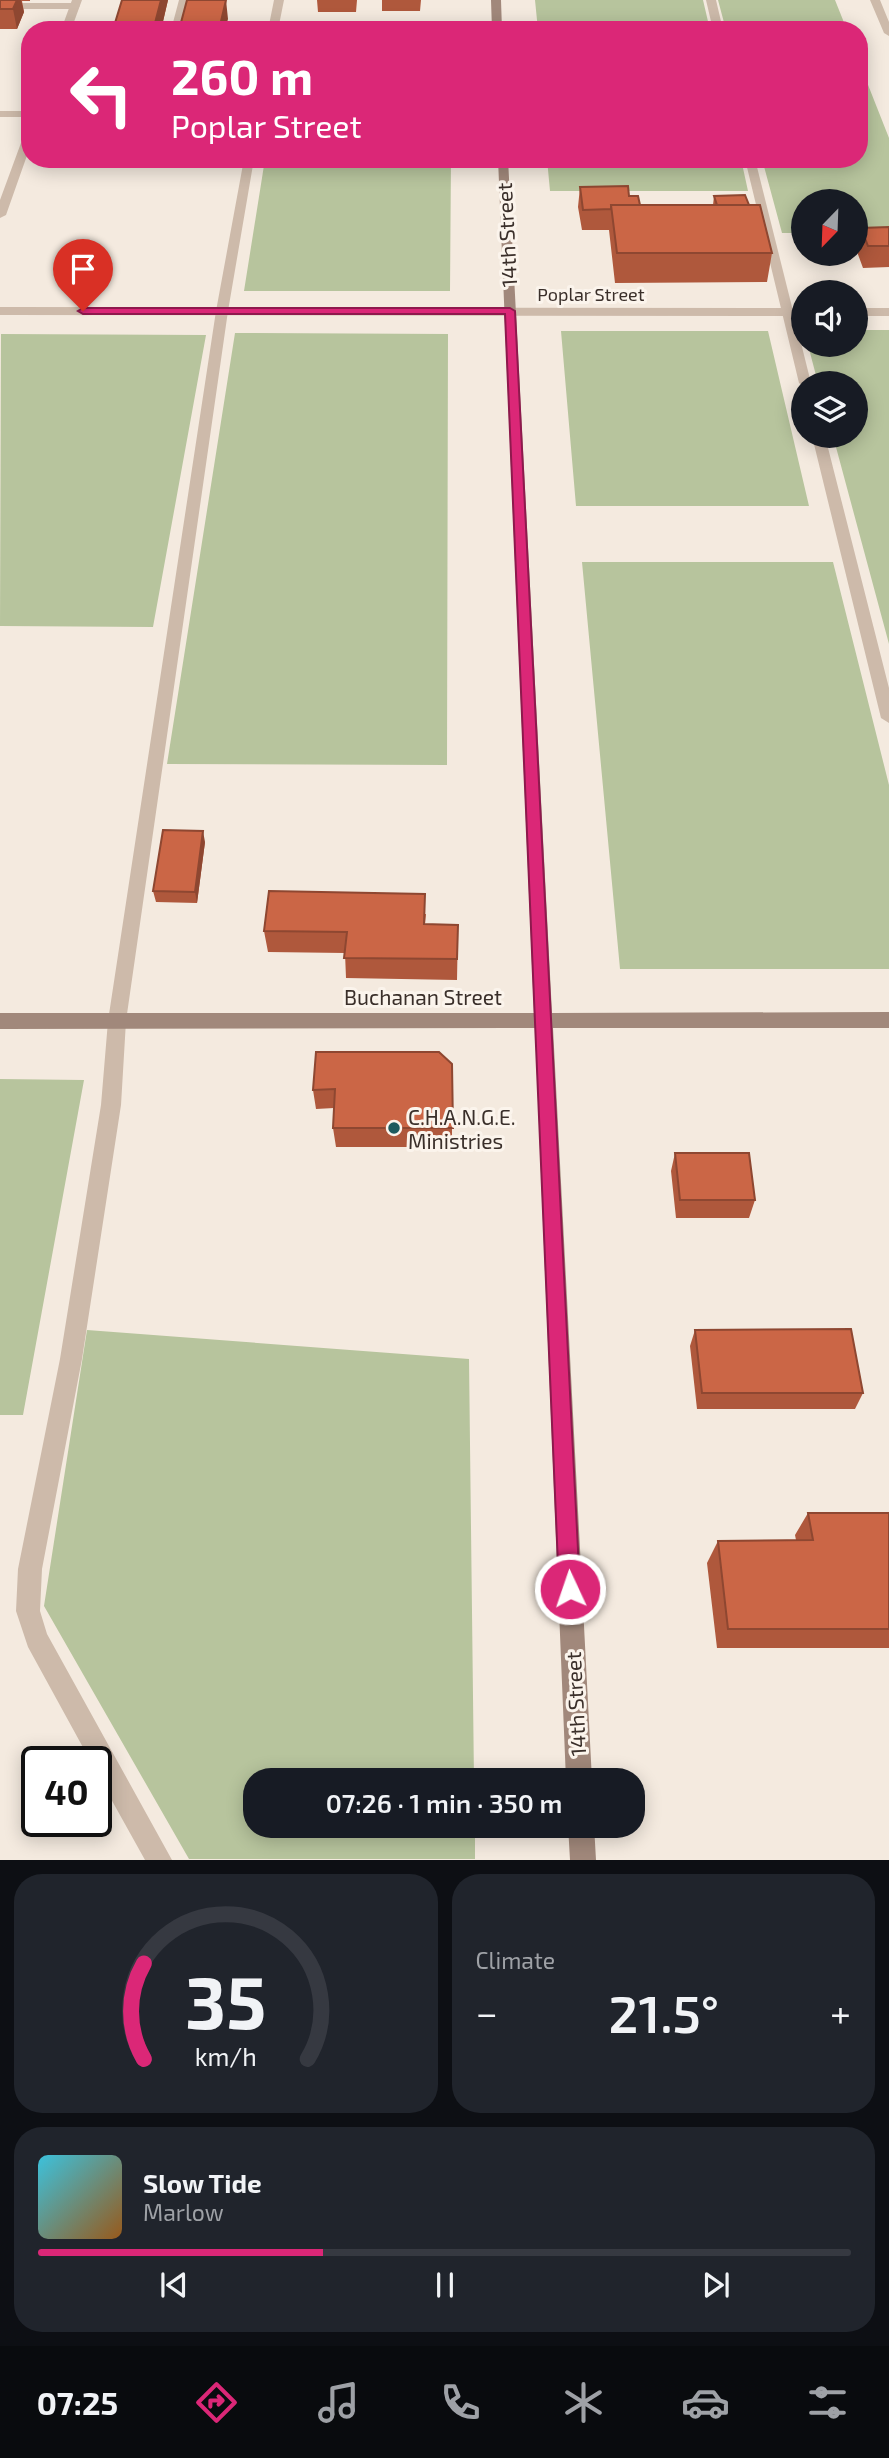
<!DOCTYPE html>
<meta charset="utf-8">
<style>
:root{--surface:#171b24;--page:#20242c;--text:#f1f3f6;--muted:#9ea1a6;--line:#363941;--accent:#db2777}
body{margin:0;font-family:"Exo 2",sans-serif;background:var(--page);color:var(--text);height:100vh;display:flex;flex-direction:column;font-size:26px;white-space:nowrap}
*{box-sizing:border-box;margin:0}
p{font-size:23px;color:var(--muted)}
.icon{flex:none;width:38px;height:38px;fill:none;stroke:currentColor;stroke-width:2;stroke-linecap:round;stroke-linejoin:round}
.map{position:relative;height:1860px;overflow:hidden}
.sheet{display:flex;flex-direction:column;gap:14px;padding:14px;background:#0d0f14;flex:1}
.sheet>*{flex:none}
.hud{position:absolute;left:21px;top:21px;width:847px;height:147px;border-radius:28px;box-shadow:0 4px 18px #0003;background:#db2777;color:#fff;overflow:hidden}
.needle{width:46px;rotate:203deg}
.controls{position:absolute;left:791px;top:189px;display:grid;gap:14px}
.controls a{display:grid;place-items:center;width:77px;height:77px;border-radius:50%;background:var(--surface);box-shadow:0 4px 18px #0003;font-size:35px}
.speed{position:absolute;left:21px;top:1746px;display:flex;gap:14px;font-size:35px;font-weight:700;text-align:center}
.speed>*{display:grid;place-content:center;width:91px;height:91px;border-radius:50%;background:var(--surface);box-shadow:0 4px 18px #0003;line-height:1}
.speed .limit{border:4px solid #111;border-radius:10px;background:#fff;color:#111}
.pin{position:absolute;display:grid;place-items:center;width:60px;height:60px;color:#fff;margin:-72px -30px;border-radius:50% 50% 50% 0;rotate:-45deg;box-shadow:0 0 7px #0007}
.pin .icon{rotate:45deg}
.me{position:absolute;width:77px;margin:-38px;rotate:357deg;stroke-linejoin:round;filter:drop-shadow(0 0 5px #0008)}
.turn{display:flex;align-items:center;gap:24px;height:147px;padding:0 35px;font-size:32px}
.turn .icon{width:91px;height:91px;stroke-width:2.5}
.turn b{display:block;font-size:49px;line-height:60px}
.big{font-size:52px;font-weight:600;line-height:1.1}
.sheet .tile{flex:1;display:flex;flex-direction:column;justify-content:center;gap:10px;min-width:0;padding:0 24px;border-radius:28px;background:var(--page)}
.sheet .dial{align-items:center;gap:0}
.dial svg{height:182px;overflow:visible;fill:none;stroke:var(--line);stroke-width:7;stroke-linecap:round;text-anchor:middle}
.dial text{fill:var(--text);stroke:none}
.song{display:flex;align-items:center;gap:21px}
.cover{width:84px;height:84px;border-radius:10px;background:linear-gradient(135deg,hsl(190 70% 55%),hsl(30 70% 35%))}
.played{height:7px;border-radius:4px;background:linear-gradient(90deg,var(--accent) 35%,var(--line) 35%)}
.keys{display:flex;justify-content:space-around;direction:ltr}
.heat{display:flex;justify-content:space-between;align-items:center;font-size:38px;direction:ltr}
.sheet .tiles{flex:1;display:grid;gap:14px;grid-template-columns:1fr 1fr}
.tile:last-child{grid-column:span 2}
.trip{position:absolute;left:243px;top:1768px;width:402px;height:70px;border-radius:28px;background:var(--surface);box-shadow:0 4px 18px #0003;font-weight:600;line-height:70px;text-align:center}
.tab-bar{display:flex;height:112px;justify-content:space-around;align-items:center;background:#090b0e;color:var(--muted)}
.tab-bar .icon{width:49px;height:49px}
.tab-bar .active{color:var(--accent)}
.tab-bar b{font-size:32px;color:var(--text)}
.map>svg:first-child{display:block}
.green{fill:#b7c49d}
.lines{fill:none;stroke-linecap:round;stroke-linejoin:round}
.lane{fill:#cdbaaa;fill-rule:evenodd}
.street{fill:#cdbaaa;fill-rule:evenodd}
.secondary{fill:#a1887b;fill-rule:evenodd}
.wall{fill:#af583c}
.shaded-wall{fill:#8e4731}
.building{fill:#cb6646;stroke:#8e4731;stroke-width:2}
.route{fill:#db2777;stroke:#8e194d;stroke-width:2}
.poi-dot{fill:#1d5a5e;stroke:#fbf4ec;stroke-width:2.5}
.labels{text-anchor:middle;dominant-baseline:central;stroke-width:6;stroke-linejoin:round;paint-order:stroke}
.far-street-label{font-size:18px;fill:#3a2f2a;stroke:#fbf4ec}
.street-label{font-size:21px;fill:#3a2f2a;stroke:#fbf4ec}
.poi-label{font-size:21px;fill:#3a2f2a;stroke:#fbf4ec;text-anchor:start}
</style>
<div class="map">
<svg width="889" height="1860" viewBox="0 0 889 1860">
<rect width="100%" height="100%" fill="#f4eadf"/>
<path class="green" d="M 535,0 L 703,0 L 710,30 L 538,30 Z
M 718,0 L 835,0 L 847,30 L 726,30 Z
M 859,62 L 889,138 L 889,233 L 856,233 L 856,201 L 803,201 L 803,233 L 782,233 L 762,159 L 859,159 Z
M 265,159 L 451,159 L 450,291 L 244,291 Z
M 547,159 L 741,159 L 748,191 L 550,191 Z
M 856,330 L 889,330 L 889,644 L 833,436 L 856,436 L 856,383 L 818,383 L 808,345 L 856,345 Z
M 561,331 L 768,331 L 809,506 L 576,506 Z
M 235,333 L 448,334 L 447,765 L 167,764 Z
M 1,334 L 206,335 L 153,627 L 0,626 Z
M 582,562 L 833,562 L 889,785 L 889,969 L 620,969 Z
M 0,1079 L 84,1080 L 23,1415 L 0,1415 Z
M 87,1330 L 469,1359 L 474,1780 L 256,1780 L 256,1825 L 475,1825 L 475,1859 L 189,1859 L 44,1606 Z"/>
<g class="lines">
<path class="lane" d="M 179,0 L 189,0 L 181,30 L 171,30 Z
M 274,0 L 284,0 L 278,30 L 268,30 Z
M 706,0 L 716,0 L 723,30 L 713,30 Z
M 0,3 L 75,3 L 80,6 L 75,9 L 0,9 Z
M 244,159 L 254,159 L 228,311 L 126,1021 L 121,1105 L 82,1359 L 42,1569 L 40,1611 L 47,1634 L 172,1860 L 145,1860 L 96,1772 L 96,1762 L 91,1762 L 28,1647 L 16,1611 L 18,1569 L 60,1359 L 101,1105 L 108,1021 L 216,311 Z
M 745,159 L 755,159 L 811,383 L 803,383 L 803,386 L 799,383 Z
M 812,436 L 825,436 L 889,688 L 889,723 L 881,718 Z"/>
<path class="street" d="M 72,0 L 82,0 L 71,30 L 61,30 Z
M 870,0 L 880,0 L 889,22 L 889,36 L 884,33 Z
M 0,111 L 30,111 L 30,117 L 0,117 Z
M 30,129 L 30,147 L 6,215 L 0,218 L 0,200 L 25,132 Z
M 0,307 L 803,308 L 803,316 L 0,315 Z
M 856,308 L 889,308 L 889,316 L 856,316 Z"/>
<path class="secondary" d="M 491,0 L 501,0 L 502,30 L 492,30 Z
M 498,159 L 508,159 L 552,1013 L 889,1012 L 889,1028 L 553,1028 L 592,1780 L 566,1780 L 535,1028 L 0,1029 L 0,1013 L 534,1013 Z
M 568,1825 L 594,1825 L 596,1860 L 570,1860 Z"/>
</g>
<path class="wall" d="M 0,0 L 30,0 L 30,1 L 22,1 L 24,12 L 17,29 L 0,29 Z
M 122,0 L 168,0 L 161,30 L 116,30 L 115,23 Z
M 317,0 L 357,0 L 356,12 L 318,12 Z
M 382,0 L 421,0 L 420,11 L 382,11 Z
M 580,187 L 629,196 L 640,205 L 713,205 L 714,196 L 749,205 L 772,253 L 767,282 L 615,283 L 609,230 L 582,230 L 578,207 Z
M 889,227 L 889,267 L 863,268 L 856,249 L 861,228 Z
M 205,842 L 197,903 L 156,902 L 153,891 Z
M 426,914 L 425,924 L 458,925 L 457,980 L 346,978 L 345,953 L 268,952 L 264,931 Z
M 452,1064 L 452,1147 L 336,1147 L 333,1128 L 334,1108 L 316,1109 L 313,1090 Z
M 675,1153 L 755,1200 L 749,1218 L 676,1218 L 671,1171 Z
M 695,1330 L 863,1393 L 855,1409 L 697,1409 L 690,1346 Z
M 808,1513 L 889,1513 L 889,1648 L 717,1648 L 707,1563 L 718,1541 L 796,1540 L 795,1535 Z"/>
<path class="shaded-wall" d="M 17,0 L 21,0 L 24,12 L 17,29 L 13,9 Z
M 161,0 L 168,0 L 161,30 L 156,30 L 155,23 Z
M 226,0 L 228,19 L 225,30 L 219,30 Z
M 203,831 L 205,842 L 197,903 L 195,892 Z"/>
<path class="building" d="M 0,0 L 17,0 L 13,9 L 0,9 Z
M 122,0 L 161,0 L 155,23 L 115,23 Z
M 187,0 L 226,0 L 219,30 L 179,30 Z
M 313,22 L 352,22 L 351,30 L 312,30 Z
M 628,186 L 629,196 L 638,196 L 640,205 L 611,205 L 611,209 L 583,210 L 580,187 Z
M 745,195 L 749,205 L 717,205 L 714,196 Z
M 611,205 L 760,205 L 772,253 L 617,253 Z
M 889,227 L 889,246 L 868,246 L 861,228 Z
M 163,830 L 203,831 L 195,892 L 153,891 Z
M 269,891 L 425,894 L 424,924 L 458,925 L 457,959 L 344,958 L 347,932 L 264,931 Z
M 316,1052 L 439,1052 L 452,1064 L 453,1128 L 333,1128 L 335,1089 L 313,1090 Z
M 675,1153 L 749,1153 L 755,1200 L 680,1200 Z
M 851,1329 L 863,1393 L 702,1393 L 695,1330 Z
M 808,1513 L 889,1513 L 889,1629 L 728,1629 L 718,1541 L 813,1540 Z"/>
<path class="route" d="M 510,308 L 515,311 L 580,1589 L 577,1597 L 570,1600 L 562,1597 L 559,1589 L 505,314 L 83,314 L 78,311 L 83,308 Z"/>
<circle class="poi-dot" cx="394" cy="1128" r="7"/>
<g class="labels">
<g class="far-street-label">
<text x="591" y="294">Poplar Street</text>
</g>
<g class="street-label">
<text transform="translate(506 235) rotate(-93)">14th Street</text>
<text x="423" y="996">Buchanan Street</text>
<text transform="translate(575 1704) rotate(-93)">14th Street</text>
</g>
<g class="poi-label">
<text x="408" y="1116">C.H.A.N.G.E.<tspan x="408" dy="24">Ministries</tspan></text>
</g>
</g>
</svg>
<div class="controls">
<a><svg class="needle" viewBox="-14 -14 28 28"><path d="M0-13l5 13h-10z" fill="#e53935"/><path d="M0 13l5-13h-10z" fill="#9ea1a6"/></svg></a>
<a><svg class="icon" aria-label="sound" viewBox="0 0 24 24"><path d="M4 9h4l5-4v14l-5-4H4zM17 9q2 3 0 6"/></svg></a>
<a><svg class="icon" aria-label="layers" viewBox="0 0 24 24"><path d="M12 4l9 5-9 5-9-5zM3 14l9 5 9-5"/></svg></a>
</div>
<div class="speed"><div class="limit">40</div></div>
<div class="pin" style="left:83px;top:311px;background:#d93025"><svg class="icon" aria-label="arrive" viewBox="0 0 24 24"><path d="M6 21V4h12l-3 4 3 4H6"/></svg></div>
<svg class="me" style="left:570px;top:1589px" viewBox="-20 -20 40 40"><circle r="17" fill="#db2777" stroke="#fff" stroke-width="3"/><path d="M0-11L8 9 0 5-8 9z" fill="#fff"/></svg>
<div class="trip">07:26 · 1 min · 350 m</div>
<div class="hud">
<div class="turn"><svg class="icon" aria-label="left" viewBox="0 0 24 24"><path d="M17 20v-9H6M10 6l-5 5 5 5"/></svg><div><b>260 m</b>Poplar Street</div></div>
</div>
</div>
<section class="sheet">
<div class="tiles">
<div class="tile dial"><svg viewBox="0 0 100 80">
<path d="M14 69A42 42 0 1 1 86 69"/>
<path d="M14 69A42 42 0 0 1 14 27" stroke="#db2777"/>
<text x="50" y="56" font-size="32" font-weight="700">35</text>
<text x="50" y="72" font-size="11">km/h</text>
</svg></div>
<div class="tile"><p>Climate</p>
<div class="heat"><a>−</a><b class="big">21.5°</b><a>+</a></div>
</div>
<div class="tile">
<div class="song"><i class="cover"></i><div><b>Slow Tide</b><p>Marlow</p></div></div>
<div class="played"></div>
<div class="keys"><svg class="icon" aria-label="previous" viewBox="0 0 24 24"><path d="M18 5L8 12l10 7zM5 5v14"/></svg><svg class="icon" aria-label="pause" viewBox="0 0 24 24"><path d="M8 5v14M16 5v14"/></svg><svg class="icon" aria-label="next" viewBox="0 0 24 24"><path d="M6 5l10 7-10 7zM19 5v14"/></svg></div>
</div>
</div>
</section>
<nav class="tab-bar">
<b>07:25</b>
<svg class="icon active" aria-label="directions" viewBox="0 0 24 24"><path d="M12 3l9 9-9 9-9-9zM9 14v-3h6M13 9l2 2-2 2"/></svg>
<svg class="icon" aria-label="music" viewBox="0 0 24 24"><path d="M9 18V5l10-2v13"/><circle cx="6" cy="18" r="3"/><circle cx="16" cy="16" r="3"/></svg>
<svg class="icon" aria-label="phone" viewBox="0 0 24 24"><path d="M5 4h4l2 5-3 2q2 4 5 5l2-3 5 2v4C11 20 4 13 5 4z"/></svg>
<svg class="icon" aria-label="climate" viewBox="0 0 24 24"><path d="M12 3v18M4 7l16 10M4 17L20 7"/></svg>
<svg class="icon" aria-label="car" viewBox="0 0 24 24"><path d="M5 17H2v-5l4-1 3-4h7l3 4 3 1v5h-3M9 17h6M6 11h13"/><circle cx="7" cy="17" r="2"/><circle cx="17" cy="17" r="2"/></svg>
<svg class="icon" aria-label="filters" viewBox="0 0 24 24"><path d="M4 7h16M4 17h16"/><circle cx="9" cy="7" r="2"/><circle cx="15" cy="17" r="2"/></svg>
</nav>
